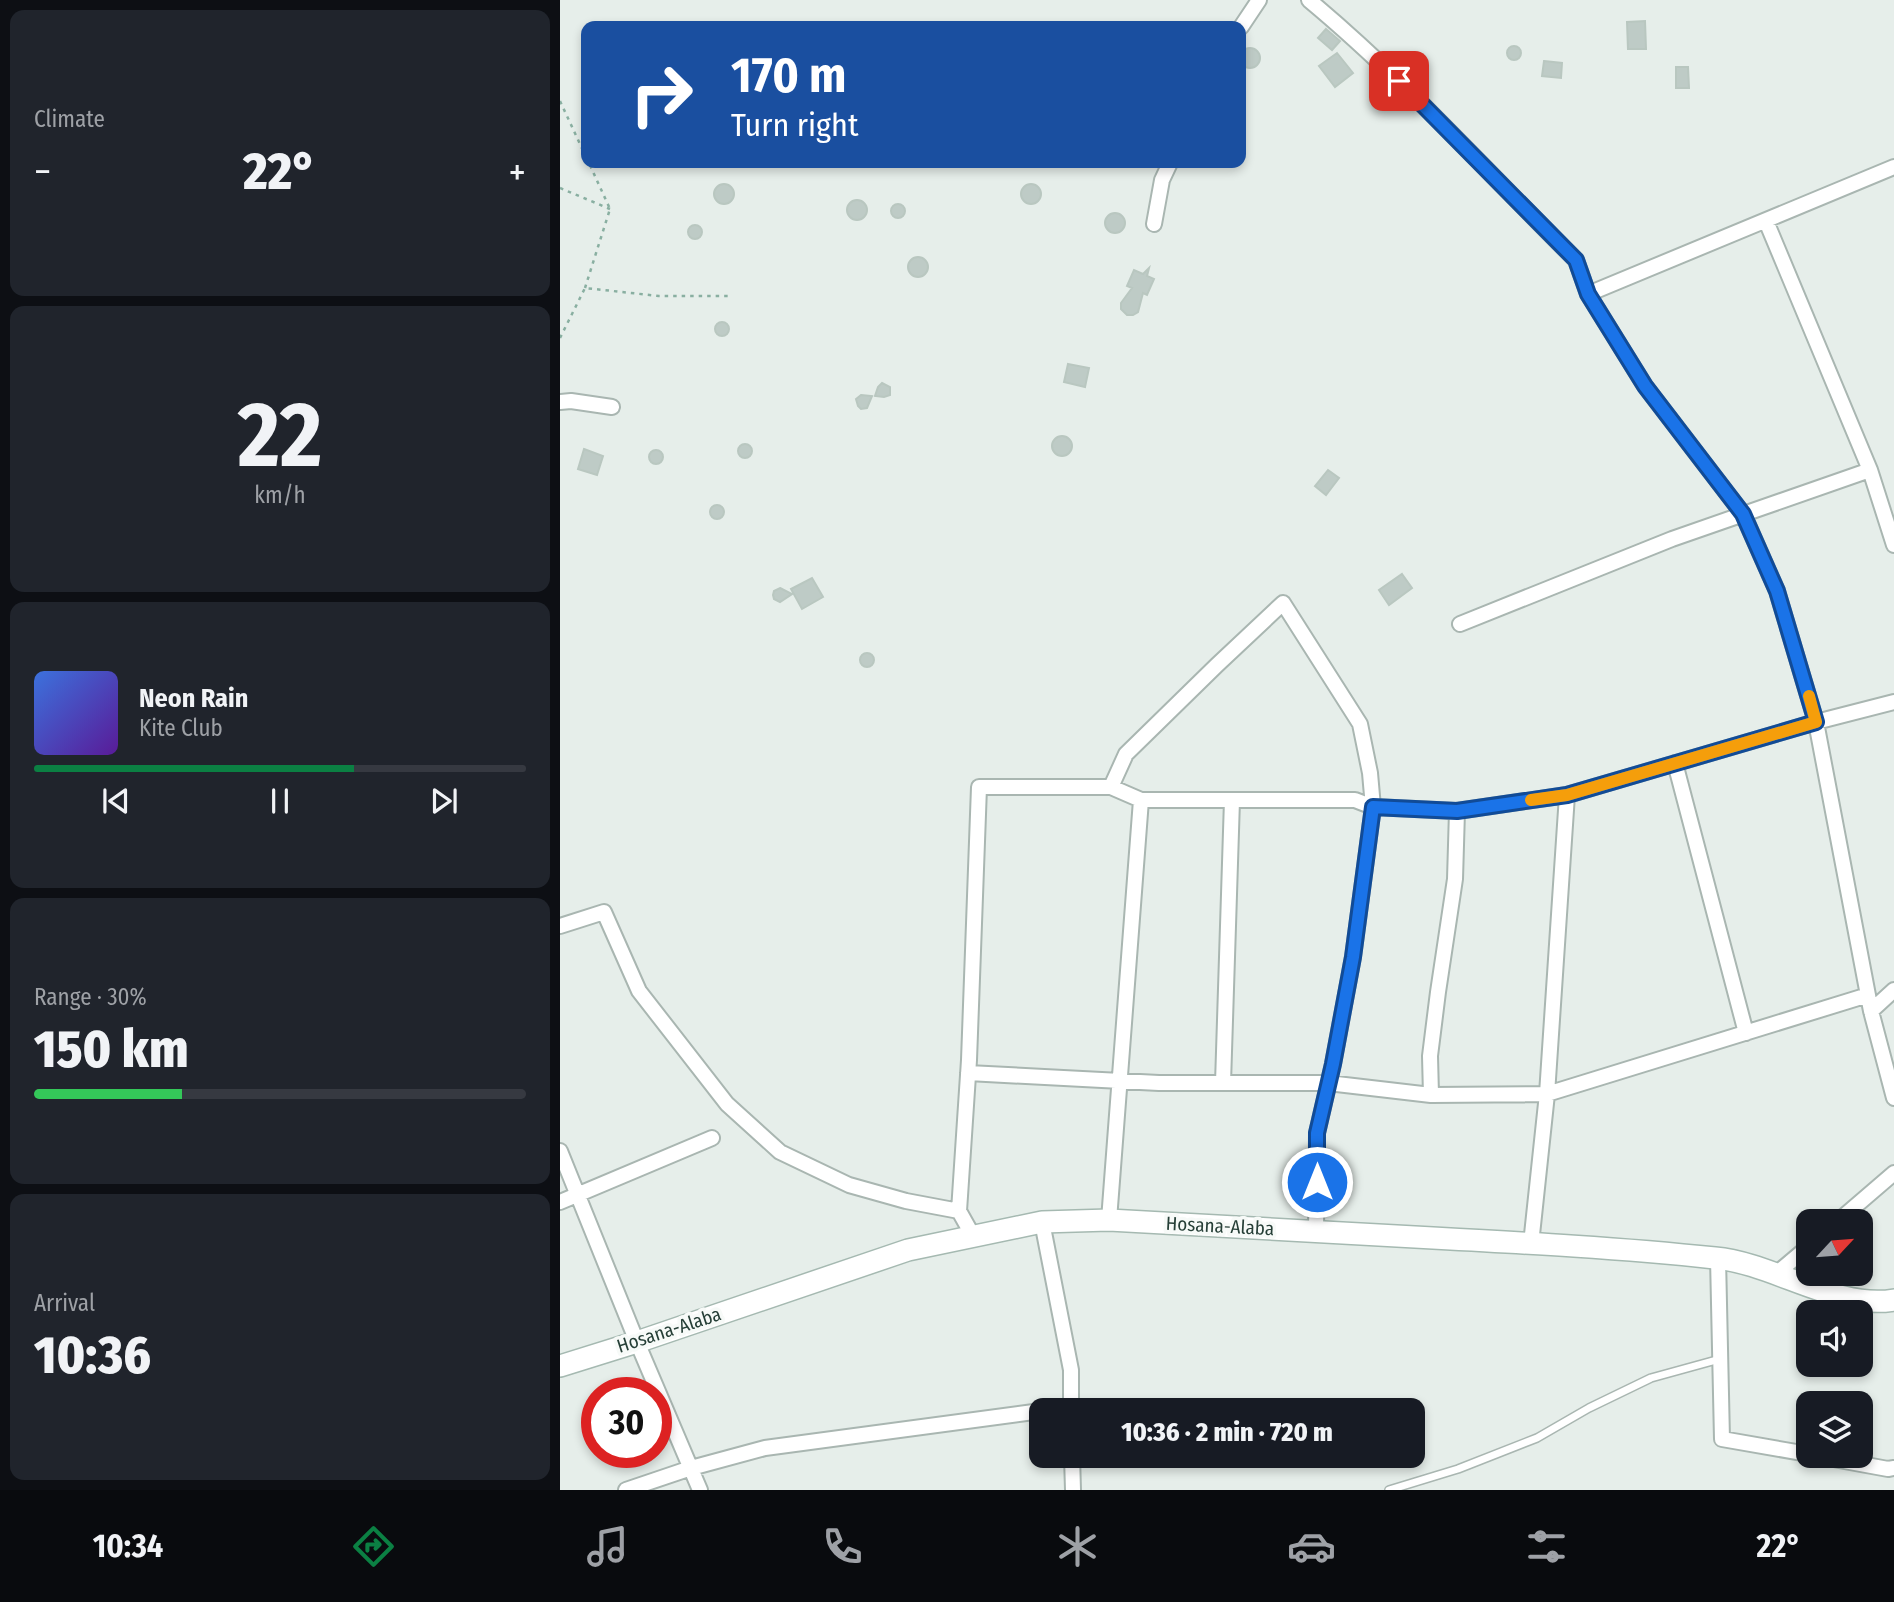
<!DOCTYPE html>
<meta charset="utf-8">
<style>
:root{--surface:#171b24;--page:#20242c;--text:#f1f3f6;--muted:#9ea1a6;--line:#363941;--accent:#0b8043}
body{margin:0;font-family:"Fira Sans Condensed",sans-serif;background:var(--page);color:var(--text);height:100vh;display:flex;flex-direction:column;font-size:26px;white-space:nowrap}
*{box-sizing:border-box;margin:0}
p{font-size:23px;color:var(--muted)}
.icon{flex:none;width:38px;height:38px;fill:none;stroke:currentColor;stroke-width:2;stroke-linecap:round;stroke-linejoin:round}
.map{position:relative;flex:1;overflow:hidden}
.panel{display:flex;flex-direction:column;gap:10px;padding:10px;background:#0d0f14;width:560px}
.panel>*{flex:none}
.guide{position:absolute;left:21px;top:21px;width:665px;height:147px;border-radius:14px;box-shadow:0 4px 10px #0003;background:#1a4fa0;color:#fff;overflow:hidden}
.needle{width:46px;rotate:64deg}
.buttons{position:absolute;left:1236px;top:1209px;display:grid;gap:14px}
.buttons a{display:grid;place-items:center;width:77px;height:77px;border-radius:14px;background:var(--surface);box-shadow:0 4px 10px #0003;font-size:35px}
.speed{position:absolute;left:21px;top:1377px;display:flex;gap:14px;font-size:35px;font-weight:700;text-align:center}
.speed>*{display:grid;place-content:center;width:91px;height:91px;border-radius:50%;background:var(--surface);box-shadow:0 4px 10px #0003;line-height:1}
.speed .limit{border:10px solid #d22;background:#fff;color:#111}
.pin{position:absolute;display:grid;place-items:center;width:60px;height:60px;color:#fff;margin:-30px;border-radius:14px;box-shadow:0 4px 10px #0006}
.me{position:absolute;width:77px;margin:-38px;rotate:0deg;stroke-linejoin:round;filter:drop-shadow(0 0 5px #0008)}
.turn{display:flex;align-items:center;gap:24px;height:147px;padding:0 35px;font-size:32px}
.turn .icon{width:91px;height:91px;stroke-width:2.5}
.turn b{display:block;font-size:49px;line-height:60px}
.big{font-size:52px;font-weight:800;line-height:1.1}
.panel .card{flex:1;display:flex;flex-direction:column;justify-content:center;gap:10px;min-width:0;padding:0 24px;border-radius:14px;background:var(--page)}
.panel .dial{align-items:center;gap:0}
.dial b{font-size:91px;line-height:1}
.song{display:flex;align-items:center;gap:21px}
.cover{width:84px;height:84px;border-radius:10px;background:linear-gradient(135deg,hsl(220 70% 55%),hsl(270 70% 35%))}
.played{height:7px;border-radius:4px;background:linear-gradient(90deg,var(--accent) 65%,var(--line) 65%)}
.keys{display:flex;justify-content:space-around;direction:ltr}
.heat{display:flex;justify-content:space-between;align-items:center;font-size:38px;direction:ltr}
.charge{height:10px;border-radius:5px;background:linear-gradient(90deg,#34c759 30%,var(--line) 0)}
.trip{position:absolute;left:469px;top:1398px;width:396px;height:70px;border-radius:14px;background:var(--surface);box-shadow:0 4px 10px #0003;font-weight:800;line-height:70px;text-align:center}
.tabs{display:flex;height:112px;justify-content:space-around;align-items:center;background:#090b0e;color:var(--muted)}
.tabs .icon{width:49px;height:49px}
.tabs .active{color:var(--accent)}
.tabs b{font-size:32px;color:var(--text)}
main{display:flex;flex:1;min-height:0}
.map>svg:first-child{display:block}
.building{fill:#becbc6;stroke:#b9c7c0;stroke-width:2}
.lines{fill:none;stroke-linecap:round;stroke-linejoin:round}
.service-casing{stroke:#a9b6b1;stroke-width:10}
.minor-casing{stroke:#a9b6b1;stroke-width:18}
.secondary-casing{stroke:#a5b9b1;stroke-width:24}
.path{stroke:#89afa1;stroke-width:2.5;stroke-dasharray:3.5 5;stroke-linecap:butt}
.service{stroke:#fff;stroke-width:7}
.minor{stroke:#fff;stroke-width:14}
.secondary{stroke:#fff;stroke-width:21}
.route-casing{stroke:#114b97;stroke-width:18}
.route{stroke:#1a73e8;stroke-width:12}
.slow{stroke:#f59e0b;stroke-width:12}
.labels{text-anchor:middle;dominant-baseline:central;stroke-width:7;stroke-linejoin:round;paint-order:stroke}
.street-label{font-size:19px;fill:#263f37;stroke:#f7faf8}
</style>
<main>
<section class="panel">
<div class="card"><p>Climate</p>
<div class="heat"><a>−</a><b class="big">22°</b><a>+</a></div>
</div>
<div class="card dial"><b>22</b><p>km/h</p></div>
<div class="card">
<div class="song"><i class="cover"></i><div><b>Neon Rain</b><p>Kite Club</p></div></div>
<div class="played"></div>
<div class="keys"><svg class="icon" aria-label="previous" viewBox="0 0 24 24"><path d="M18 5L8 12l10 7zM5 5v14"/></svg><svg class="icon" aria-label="pause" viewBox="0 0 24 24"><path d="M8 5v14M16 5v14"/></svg><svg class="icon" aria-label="next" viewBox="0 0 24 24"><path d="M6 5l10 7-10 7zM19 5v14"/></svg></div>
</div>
<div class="card"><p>Range · 30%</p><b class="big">150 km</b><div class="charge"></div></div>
<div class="card"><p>Arrival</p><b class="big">10:36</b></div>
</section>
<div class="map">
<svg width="1334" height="1490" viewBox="0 0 1334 1490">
<rect width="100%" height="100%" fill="#e6eeea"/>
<path class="building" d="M 1085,21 L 1086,49 L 1068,49 L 1067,22 Z
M 766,29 L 780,41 L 772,50 L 758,38 Z
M947 53a7 7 0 1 1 14 0a7 7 0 1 1-14 0Z
M680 58a10 10 0 1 1 20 0a10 10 0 1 1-20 0Z
M 777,53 L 793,73 L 775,87 L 759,66 Z
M 984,61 L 1002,63 L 1001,78 L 982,76 Z
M 1116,67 L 1128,67 L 1129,88 L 1116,88 Z
M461 194a10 10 0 1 1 20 0a10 10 0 1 1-20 0Z
M154 194a10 10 0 1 1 20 0a10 10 0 1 1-20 0Z
M287 210a10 10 0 1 1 20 0a10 10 0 1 1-20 0Z
M331 211a7 7 0 1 1 14 0a7 7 0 1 1-14 0Z
M545 223a10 10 0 1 1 20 0a10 10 0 1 1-20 0Z
M128 232a7 7 0 1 1 14 0a7 7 0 1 1-14 0Z
M348 267a10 10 0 1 1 20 0a10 10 0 1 1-20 0Z
M 589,268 L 587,276 L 594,279 L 587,295 L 583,293 L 578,312 L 573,315 L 567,315 L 561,309 L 561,303 L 572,288 L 567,286 L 574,270 L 583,274 Z
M155 329a7 7 0 1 1 14 0a7 7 0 1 1-14 0Z
M 508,364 L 529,368 L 525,387 L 504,382 Z
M 322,383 L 330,387 L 330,395 L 324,397 L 315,396 L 318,387 Z
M 301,395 L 312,396 L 307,408 L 301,409 L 298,406 L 296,399 Z
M492 446a10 10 0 1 1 20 0a10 10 0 1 1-20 0Z
M178 451a7 7 0 1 1 14 0a7 7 0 1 1-14 0Z
M 24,449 L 43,456 L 37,475 L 18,469 Z
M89 457a7 7 0 1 1 14 0a7 7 0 1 1-14 0Z
M 768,470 L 779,478 L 766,495 L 755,486 Z
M150 512a7 7 0 1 1 14 0a7 7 0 1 1-14 0Z
M 842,574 L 852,588 L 829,605 L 819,590 Z
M 252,578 L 263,597 L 242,609 L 231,589 Z
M 220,588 L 232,594 L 220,602 L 214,599 L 213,595 L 214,591 Z
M300 660a7 7 0 1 1 14 0a7 7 0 1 1-14 0Z"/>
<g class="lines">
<defs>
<path id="service" d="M 829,1490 L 898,1469 L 977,1438 L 1029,1408 L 1091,1378 L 1160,1359"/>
<path id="minor" d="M 749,0 C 844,79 928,173 1016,260 L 1028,294 L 1085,386 L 1183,514 L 1217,591 L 1256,722 L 1311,1011 L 1334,1098
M 681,27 L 699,0
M 1206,221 L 1310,470 L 1334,545
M 594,224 L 602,180 L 610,163
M 1028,294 L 1334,167
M 0,402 L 11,401 L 52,407
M 900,624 L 1112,539 L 1310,470
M 1115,763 L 1186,1033
M 551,787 L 566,754 L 657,665 L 723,603 L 800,724 L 810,773 L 813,807 L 793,957 L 773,1064 L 757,1133 L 756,1232
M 0,926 L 44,912 L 79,991 L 167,1104 L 220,1152 L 289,1185 L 346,1201 L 399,1211 L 413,1236
M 1311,1011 L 1334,990
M 408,1073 L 599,1083 L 768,1083 L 871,1095 L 987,1094 L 1308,995
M 663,1083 L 672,800
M 871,1095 L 870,1056 L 878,992 L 895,879 L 897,811
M 0,1151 L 77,1342 L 140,1490
M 0,1202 L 152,1138
M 399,1211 L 409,1060 L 419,787 L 551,787 L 581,800 L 795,800 L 813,807 L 897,811 L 1007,795 L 1256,722 L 1334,702
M 549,1220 L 581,800
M 482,1222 L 511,1370 L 511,1410
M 1277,1222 L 1334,1173
M 971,1244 L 987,1094 L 1007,795
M 1158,1258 L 1162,1439 L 1248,1454
M 1216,1274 L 1248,1247
M 486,1410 L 511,1407
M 512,1456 L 513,1490
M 1257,1456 L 1328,1469 L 1334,1468
M 66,1490 L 131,1468 L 205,1448 L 481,1411"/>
<path id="secondary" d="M 0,1366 L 77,1342 L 348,1250 L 482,1222 L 549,1220 C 657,1226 765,1232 873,1238 C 967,1243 1061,1248 1155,1258 C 1213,1263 1276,1310 1334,1300"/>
</defs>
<use href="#service" class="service-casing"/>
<use href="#minor" class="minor-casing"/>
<use href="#secondary" class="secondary-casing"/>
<path class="path" d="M 0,101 L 26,157
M 0,188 L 50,209
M 25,288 L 50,209 L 29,163
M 0,338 L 25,288 L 99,296 L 169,296"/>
<use href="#service" class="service"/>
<use href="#minor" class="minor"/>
<use href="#secondary" class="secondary"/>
</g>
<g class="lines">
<defs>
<path id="route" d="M 757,1182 L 757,1133 L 773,1064 L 793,957 L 813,807 L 897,811 L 1007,795 L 1256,722 L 1217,591 L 1183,514 L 1085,386 L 1028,294 L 1016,260 L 839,81"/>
</defs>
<use href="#route" class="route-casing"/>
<use href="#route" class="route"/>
<path class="slow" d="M 971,800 L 1007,795 L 1256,722 L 1249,696"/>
</g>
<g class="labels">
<g class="street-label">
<text transform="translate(660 1226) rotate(3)">Hosana-Alaba</text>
<text transform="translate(109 1330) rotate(-18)">Hosana-Alaba</text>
</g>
</g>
</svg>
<div class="buttons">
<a><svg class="needle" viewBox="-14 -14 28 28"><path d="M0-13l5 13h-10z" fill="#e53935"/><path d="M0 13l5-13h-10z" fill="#9ea1a6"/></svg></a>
<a><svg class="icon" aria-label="sound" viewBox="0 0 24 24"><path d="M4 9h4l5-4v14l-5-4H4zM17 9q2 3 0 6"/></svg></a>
<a><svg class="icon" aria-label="layers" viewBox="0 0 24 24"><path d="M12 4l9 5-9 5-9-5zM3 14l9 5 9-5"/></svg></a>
</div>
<div class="speed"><div class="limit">30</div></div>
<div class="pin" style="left:839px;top:81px;background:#d93025"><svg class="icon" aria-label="arrive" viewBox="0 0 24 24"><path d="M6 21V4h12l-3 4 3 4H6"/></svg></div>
<svg class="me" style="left:757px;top:1182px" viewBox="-20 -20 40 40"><circle r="17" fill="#1a73e8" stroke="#fff" stroke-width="3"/><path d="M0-11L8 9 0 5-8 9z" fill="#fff"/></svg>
<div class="trip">10:36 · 2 min · 720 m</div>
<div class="guide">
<div class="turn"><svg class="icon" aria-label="right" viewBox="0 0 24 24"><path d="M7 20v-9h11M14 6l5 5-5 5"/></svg><div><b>170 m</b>Turn right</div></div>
</div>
</div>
</main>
<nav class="tabs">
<b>10:34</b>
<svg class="icon active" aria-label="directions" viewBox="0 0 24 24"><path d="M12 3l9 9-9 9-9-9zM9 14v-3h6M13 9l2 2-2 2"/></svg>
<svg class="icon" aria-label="music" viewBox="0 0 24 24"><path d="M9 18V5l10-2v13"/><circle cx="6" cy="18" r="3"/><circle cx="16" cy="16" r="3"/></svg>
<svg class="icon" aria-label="phone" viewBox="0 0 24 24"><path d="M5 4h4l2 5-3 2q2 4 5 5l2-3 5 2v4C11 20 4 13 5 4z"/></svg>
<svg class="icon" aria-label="climate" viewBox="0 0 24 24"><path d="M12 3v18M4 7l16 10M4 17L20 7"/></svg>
<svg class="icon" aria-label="car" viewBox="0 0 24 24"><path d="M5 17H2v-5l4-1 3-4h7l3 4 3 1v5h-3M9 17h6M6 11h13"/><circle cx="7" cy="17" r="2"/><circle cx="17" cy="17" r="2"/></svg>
<svg class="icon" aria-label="filters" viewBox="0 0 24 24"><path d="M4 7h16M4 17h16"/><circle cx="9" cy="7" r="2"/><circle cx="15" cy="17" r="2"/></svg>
<b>22°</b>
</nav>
